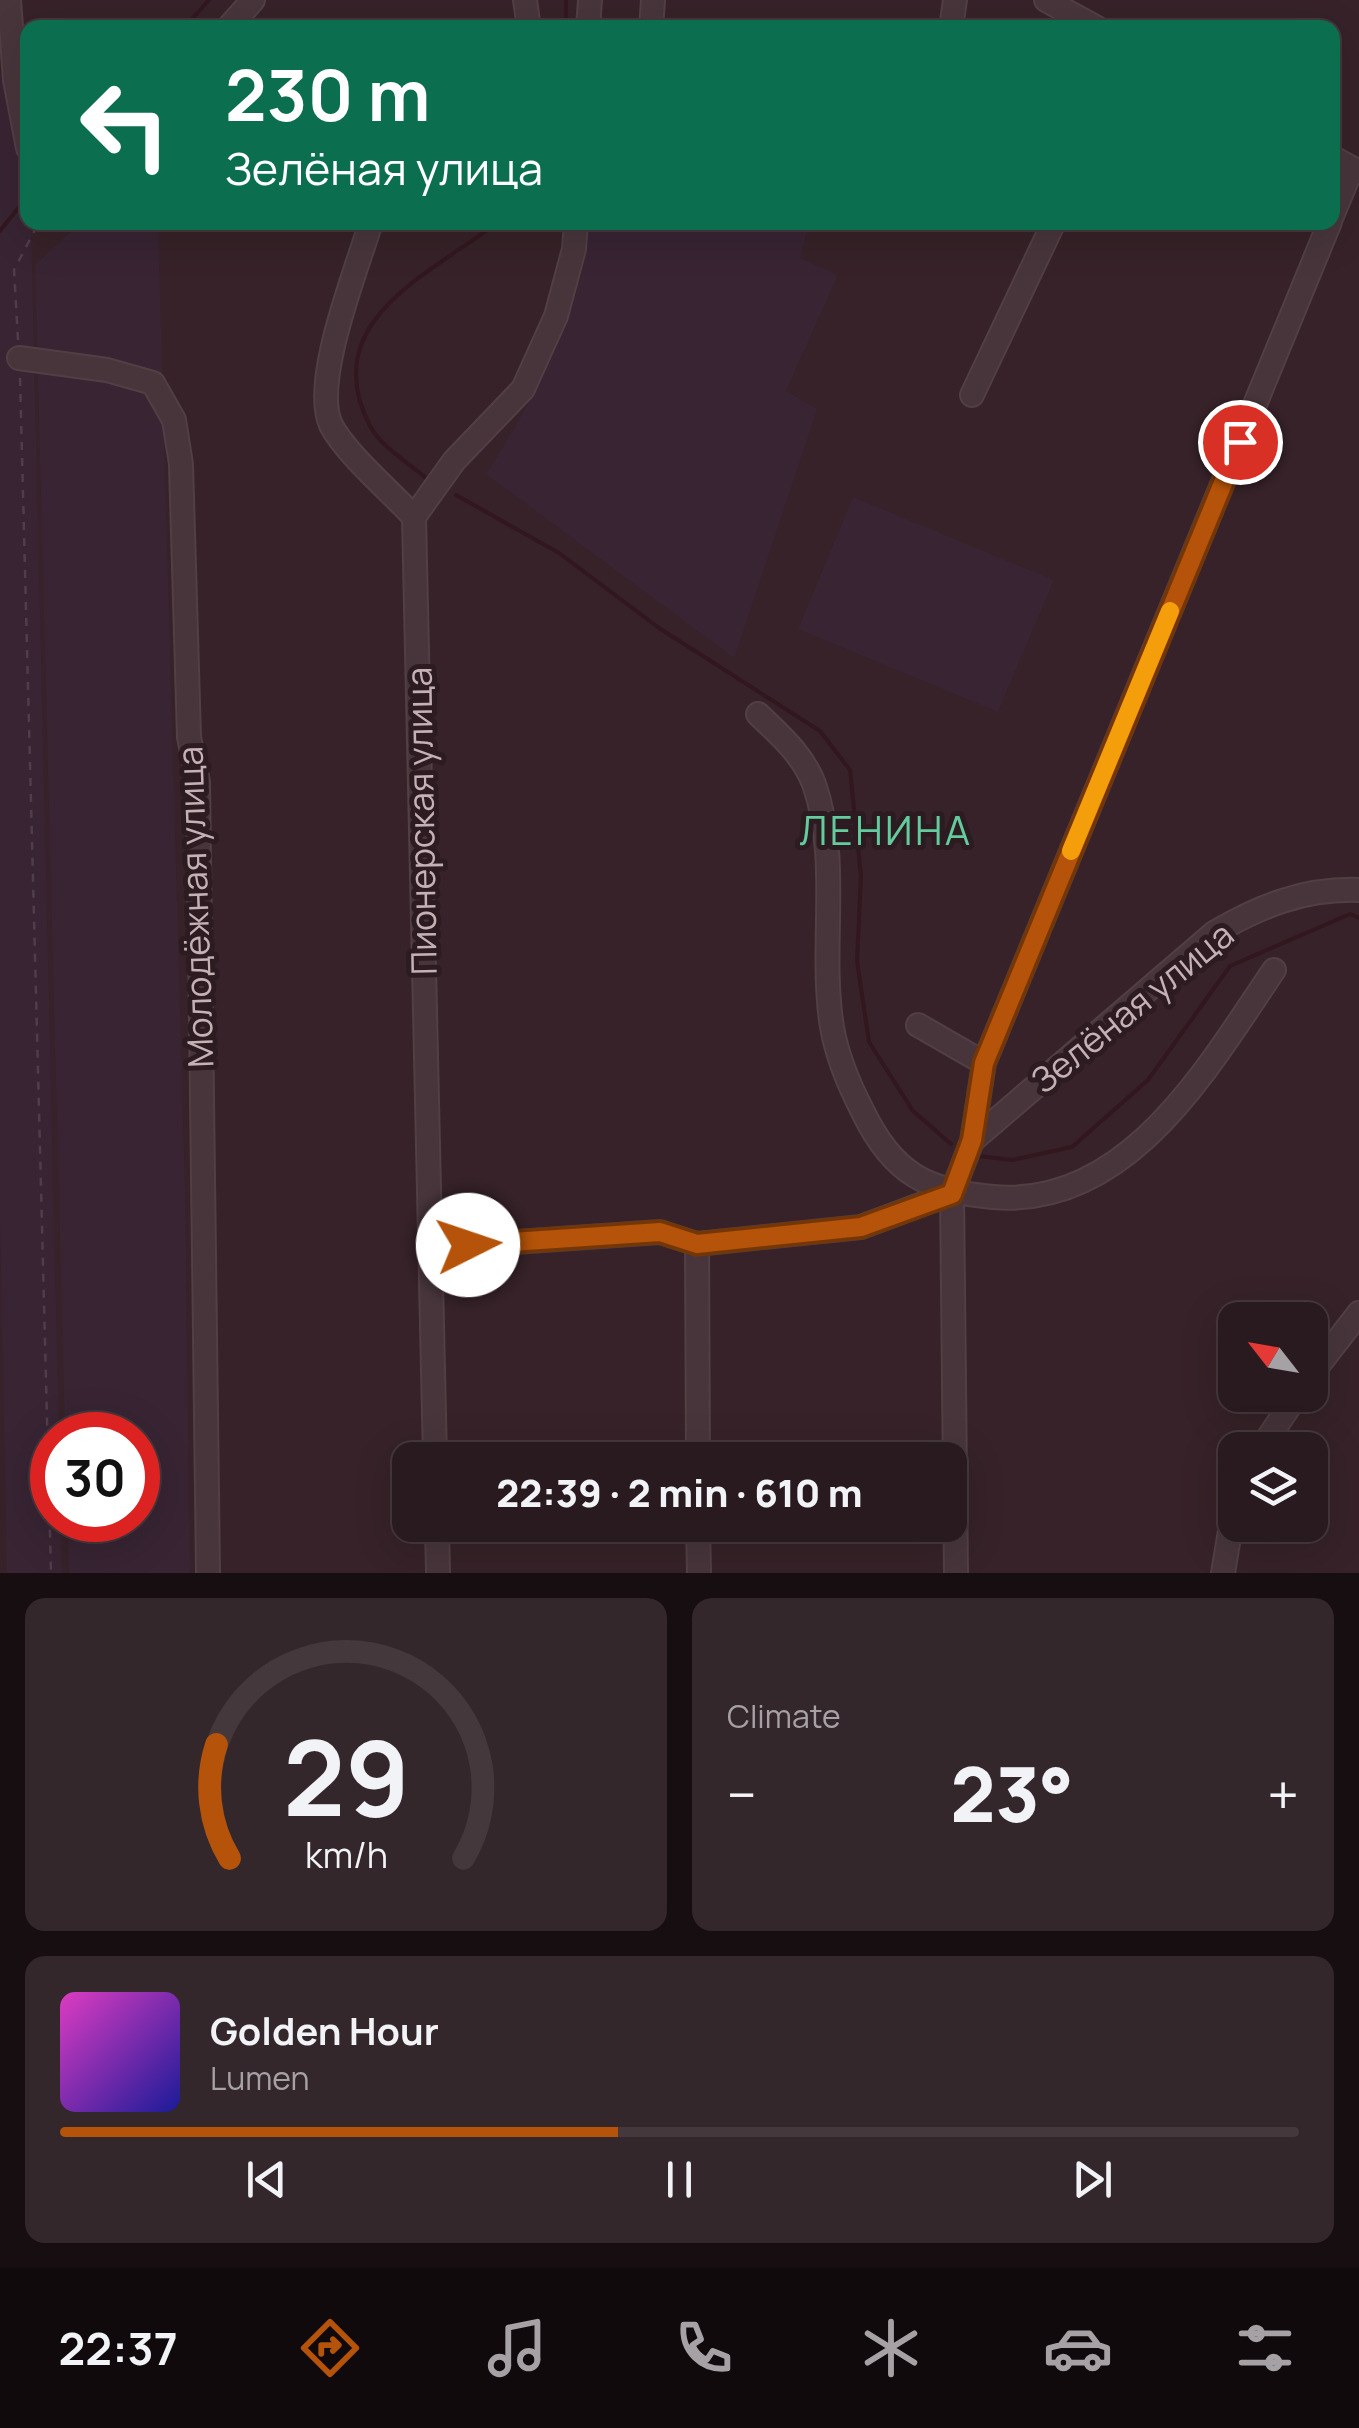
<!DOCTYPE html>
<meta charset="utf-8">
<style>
:root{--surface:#281a1e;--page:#34272b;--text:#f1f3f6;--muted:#a5a1a4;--line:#44383c;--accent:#b45309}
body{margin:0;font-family:Manrope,sans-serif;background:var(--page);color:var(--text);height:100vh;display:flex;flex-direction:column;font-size:38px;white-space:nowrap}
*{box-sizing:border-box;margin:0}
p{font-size:32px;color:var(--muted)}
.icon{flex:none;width:55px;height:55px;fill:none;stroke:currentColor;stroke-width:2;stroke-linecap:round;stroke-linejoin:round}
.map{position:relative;height:1573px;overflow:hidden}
.drawer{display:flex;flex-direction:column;gap:25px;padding:25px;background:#160e10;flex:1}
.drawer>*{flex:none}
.guide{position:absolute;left:20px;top:20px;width:1320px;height:210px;border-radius:20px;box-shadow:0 10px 40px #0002,0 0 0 2px var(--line);background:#0b6e4f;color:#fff;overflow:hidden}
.needle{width:65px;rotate:301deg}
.fabs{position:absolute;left:1218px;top:1302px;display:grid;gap:20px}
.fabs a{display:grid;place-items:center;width:110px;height:110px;border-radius:20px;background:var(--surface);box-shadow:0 10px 40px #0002,0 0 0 2px var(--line);font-size:50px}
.speed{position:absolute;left:30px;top:1412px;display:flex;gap:20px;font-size:50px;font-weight:700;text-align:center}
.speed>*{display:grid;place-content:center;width:130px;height:130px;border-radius:50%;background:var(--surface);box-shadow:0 10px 40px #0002,0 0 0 2px var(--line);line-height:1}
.speed .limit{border:15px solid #d22;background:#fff;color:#111}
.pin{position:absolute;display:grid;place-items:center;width:85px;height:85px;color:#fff;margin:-42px;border:5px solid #fff;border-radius:50%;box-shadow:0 2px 10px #0007}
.me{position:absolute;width:110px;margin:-55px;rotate:86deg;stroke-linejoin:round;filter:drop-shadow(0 0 8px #0008)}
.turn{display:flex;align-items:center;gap:35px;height:210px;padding:0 40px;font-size:45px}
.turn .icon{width:130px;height:130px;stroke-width:2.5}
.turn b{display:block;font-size:70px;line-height:85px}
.big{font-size:75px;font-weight:800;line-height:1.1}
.drawer .card{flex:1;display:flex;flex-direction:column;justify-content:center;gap:15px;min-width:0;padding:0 35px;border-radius:20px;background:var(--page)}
.drawer .dial{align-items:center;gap:0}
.dial svg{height:260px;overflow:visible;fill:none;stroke:var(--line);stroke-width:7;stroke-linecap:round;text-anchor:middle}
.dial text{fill:var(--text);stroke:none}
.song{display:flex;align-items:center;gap:30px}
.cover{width:120px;height:120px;border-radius:15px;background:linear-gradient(135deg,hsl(310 70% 55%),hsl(240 70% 35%))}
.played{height:10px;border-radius:5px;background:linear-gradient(90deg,var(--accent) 45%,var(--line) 45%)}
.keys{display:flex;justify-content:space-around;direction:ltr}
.heat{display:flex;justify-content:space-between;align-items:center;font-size:55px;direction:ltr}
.drawer .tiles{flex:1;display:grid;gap:25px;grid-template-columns:1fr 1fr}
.card:last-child{grid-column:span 2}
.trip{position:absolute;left:392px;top:1442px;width:575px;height:100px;border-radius:20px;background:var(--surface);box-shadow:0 10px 40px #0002,0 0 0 2px var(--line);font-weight:800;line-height:100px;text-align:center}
.tab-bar{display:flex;height:160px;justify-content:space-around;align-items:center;background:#100a0c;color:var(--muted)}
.tab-bar .icon{width:70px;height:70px}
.tab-bar .selected{color:var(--accent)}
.tab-bar b{font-size:45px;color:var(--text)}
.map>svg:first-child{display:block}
.green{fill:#382433}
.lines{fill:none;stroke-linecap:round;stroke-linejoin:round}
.stream{stroke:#33171f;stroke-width:4}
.minor-casing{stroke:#513f44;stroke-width:26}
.path{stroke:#503d4c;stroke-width:2.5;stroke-dasharray:8 8;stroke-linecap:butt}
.minor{stroke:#47353b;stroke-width:22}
.route-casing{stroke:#753606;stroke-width:25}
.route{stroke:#b45309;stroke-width:18}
.slow{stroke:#f59e0b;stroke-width:18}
.labels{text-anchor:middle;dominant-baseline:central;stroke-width:10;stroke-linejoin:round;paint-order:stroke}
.street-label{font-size:35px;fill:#c4b0b5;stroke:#2c1b20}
.quarter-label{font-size:40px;letter-spacing:2.5px;fill:#63cb9d;stroke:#2c1b20}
</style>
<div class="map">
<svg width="1359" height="1573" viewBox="0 0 1359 1573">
<rect width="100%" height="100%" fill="#362228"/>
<path class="green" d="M 0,74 L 9,74 L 27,161 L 28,222 L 31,223 L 59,1435 L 52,1435 L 52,1520 L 60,1520 L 62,1573 L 7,1573 L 0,1225 Z
M 589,222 L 809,223 L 800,258 L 838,275 L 786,391 L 817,409 L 734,658 L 486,474 C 536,394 581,318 589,222 Z
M 80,223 L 158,223 L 185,1187 L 190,1573 L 69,1573 L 68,1520 L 138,1520 L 138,1435 L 65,1435 L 35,265 Z
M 853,497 L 1054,580 L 998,712 L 798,629 Z"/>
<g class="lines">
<path class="stream" d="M 566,0 L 566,28
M 184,28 L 209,0
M 0,231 L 23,202
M 427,479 C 410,464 380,446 370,426 C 315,320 433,273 498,222
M 456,495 L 559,553 L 659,628 L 820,731 L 850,770 L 861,876 L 857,961 L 869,1042 L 913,1111 L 951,1144
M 979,1156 L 1012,1160 L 1072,1147 L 1148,1080 L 1230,966 L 1350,914 L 1359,918"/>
<defs>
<path id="minor" d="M 9,0 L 15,80 L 28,148
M 525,0 L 529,28
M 1046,0 L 1097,28
M 228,28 L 253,0
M 588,28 L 590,0
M 651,28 L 653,0
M 951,28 L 955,0
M 1332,157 L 1359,172
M 1332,216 L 1352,168
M 371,222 C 357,269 311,382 331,425 C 346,454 391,492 414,517 L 435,1460
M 19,358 L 107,370 L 153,383 L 174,420 L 181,464 L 189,737 L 198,782 L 208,1573
M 972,395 L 1054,222
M 414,517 L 454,461 L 523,389 L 556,316 L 574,249 L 576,222
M 758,714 C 780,735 803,755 814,784 C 841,861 819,948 832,1027 C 837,1057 849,1085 863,1112 C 893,1174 927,1191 993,1197 C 1129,1209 1209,1065 1274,970
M 918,1025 L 984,1063
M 972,1141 L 984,1063 L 1330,222
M 697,1244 L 698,1460
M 429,1248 L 660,1232 L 697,1244 L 861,1227 L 952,1193
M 1310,1376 L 1359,1313
M 1260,1450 L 1297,1395
M 437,1525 L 438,1573
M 698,1525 L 699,1573
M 956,1573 L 952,1193 L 972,1141 L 1214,933 C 1260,906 1305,888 1359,890
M 1223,1573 L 1235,1501"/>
</defs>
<use href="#minor" class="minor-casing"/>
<path class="path" d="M 18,340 L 14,270 L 39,222
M 20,378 L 51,1573"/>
<use href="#minor" class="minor"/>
</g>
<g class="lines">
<defs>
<path id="route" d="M 468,1245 L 660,1232 L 697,1244 L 861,1227 L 952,1194 L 972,1140 L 984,1063 L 1240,442"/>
</defs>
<use href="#route" class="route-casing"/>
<use href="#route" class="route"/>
<path class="slow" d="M 1071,851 L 1170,611"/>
</g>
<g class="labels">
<g class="street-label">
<text transform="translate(421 821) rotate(-91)">Пионерская улица</text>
<text transform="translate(195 907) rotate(-92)">Молодёжная улица</text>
<text transform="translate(1132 1007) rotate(-39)">Зелёная улица</text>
</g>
<g class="quarter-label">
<text x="886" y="829">ЛЕНИНА</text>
</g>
</g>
</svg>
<div class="fabs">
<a><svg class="needle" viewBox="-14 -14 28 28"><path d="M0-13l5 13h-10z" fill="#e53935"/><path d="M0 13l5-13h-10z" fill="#a5a1a4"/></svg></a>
<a><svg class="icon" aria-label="layers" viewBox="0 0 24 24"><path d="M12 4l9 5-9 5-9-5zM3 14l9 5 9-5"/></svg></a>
</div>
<div class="speed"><div class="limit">30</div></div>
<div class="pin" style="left:1240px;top:442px;background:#d93025"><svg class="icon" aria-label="arrive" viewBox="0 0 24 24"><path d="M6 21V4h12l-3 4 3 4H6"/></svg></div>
<svg class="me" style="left:468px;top:1245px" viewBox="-20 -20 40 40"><circle r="19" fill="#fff"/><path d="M0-13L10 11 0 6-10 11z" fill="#b45309"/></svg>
<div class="trip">22:39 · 2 min · 610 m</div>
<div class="guide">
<div class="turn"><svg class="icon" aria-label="left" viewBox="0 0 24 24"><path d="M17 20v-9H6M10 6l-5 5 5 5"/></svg><div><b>230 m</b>Зелёная улица</div></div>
</div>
</div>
<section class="drawer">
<div class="tiles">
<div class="card dial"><svg viewBox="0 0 100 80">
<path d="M14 69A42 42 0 1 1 86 69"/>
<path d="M14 69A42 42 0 0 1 10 34" stroke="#b45309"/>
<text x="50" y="56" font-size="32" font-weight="700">29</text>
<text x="50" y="72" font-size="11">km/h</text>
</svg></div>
<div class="card"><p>Climate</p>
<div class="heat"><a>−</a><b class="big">23°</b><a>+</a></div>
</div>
<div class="card">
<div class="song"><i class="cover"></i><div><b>Golden Hour</b><p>Lumen</p></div></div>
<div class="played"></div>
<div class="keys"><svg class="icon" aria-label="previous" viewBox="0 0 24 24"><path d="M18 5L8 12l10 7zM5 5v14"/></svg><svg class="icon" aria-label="pause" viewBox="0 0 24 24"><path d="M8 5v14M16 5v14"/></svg><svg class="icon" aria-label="next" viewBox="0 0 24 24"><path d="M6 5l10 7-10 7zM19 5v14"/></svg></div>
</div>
</div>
</section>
<nav class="tab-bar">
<b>22:37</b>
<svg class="icon selected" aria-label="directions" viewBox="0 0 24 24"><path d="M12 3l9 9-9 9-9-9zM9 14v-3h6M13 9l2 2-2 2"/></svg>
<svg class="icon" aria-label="music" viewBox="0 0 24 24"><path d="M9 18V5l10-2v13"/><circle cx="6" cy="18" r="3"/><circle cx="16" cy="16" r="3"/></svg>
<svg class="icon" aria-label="phone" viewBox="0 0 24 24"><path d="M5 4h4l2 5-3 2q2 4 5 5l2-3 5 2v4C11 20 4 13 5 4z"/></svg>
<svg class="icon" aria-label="climate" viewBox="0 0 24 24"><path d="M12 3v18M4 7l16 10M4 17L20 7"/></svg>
<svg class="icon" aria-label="car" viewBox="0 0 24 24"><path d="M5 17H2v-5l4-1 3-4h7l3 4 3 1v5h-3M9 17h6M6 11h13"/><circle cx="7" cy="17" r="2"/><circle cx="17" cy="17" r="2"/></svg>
<svg class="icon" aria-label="filters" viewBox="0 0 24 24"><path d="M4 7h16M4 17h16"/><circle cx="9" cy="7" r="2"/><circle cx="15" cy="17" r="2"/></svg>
</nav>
